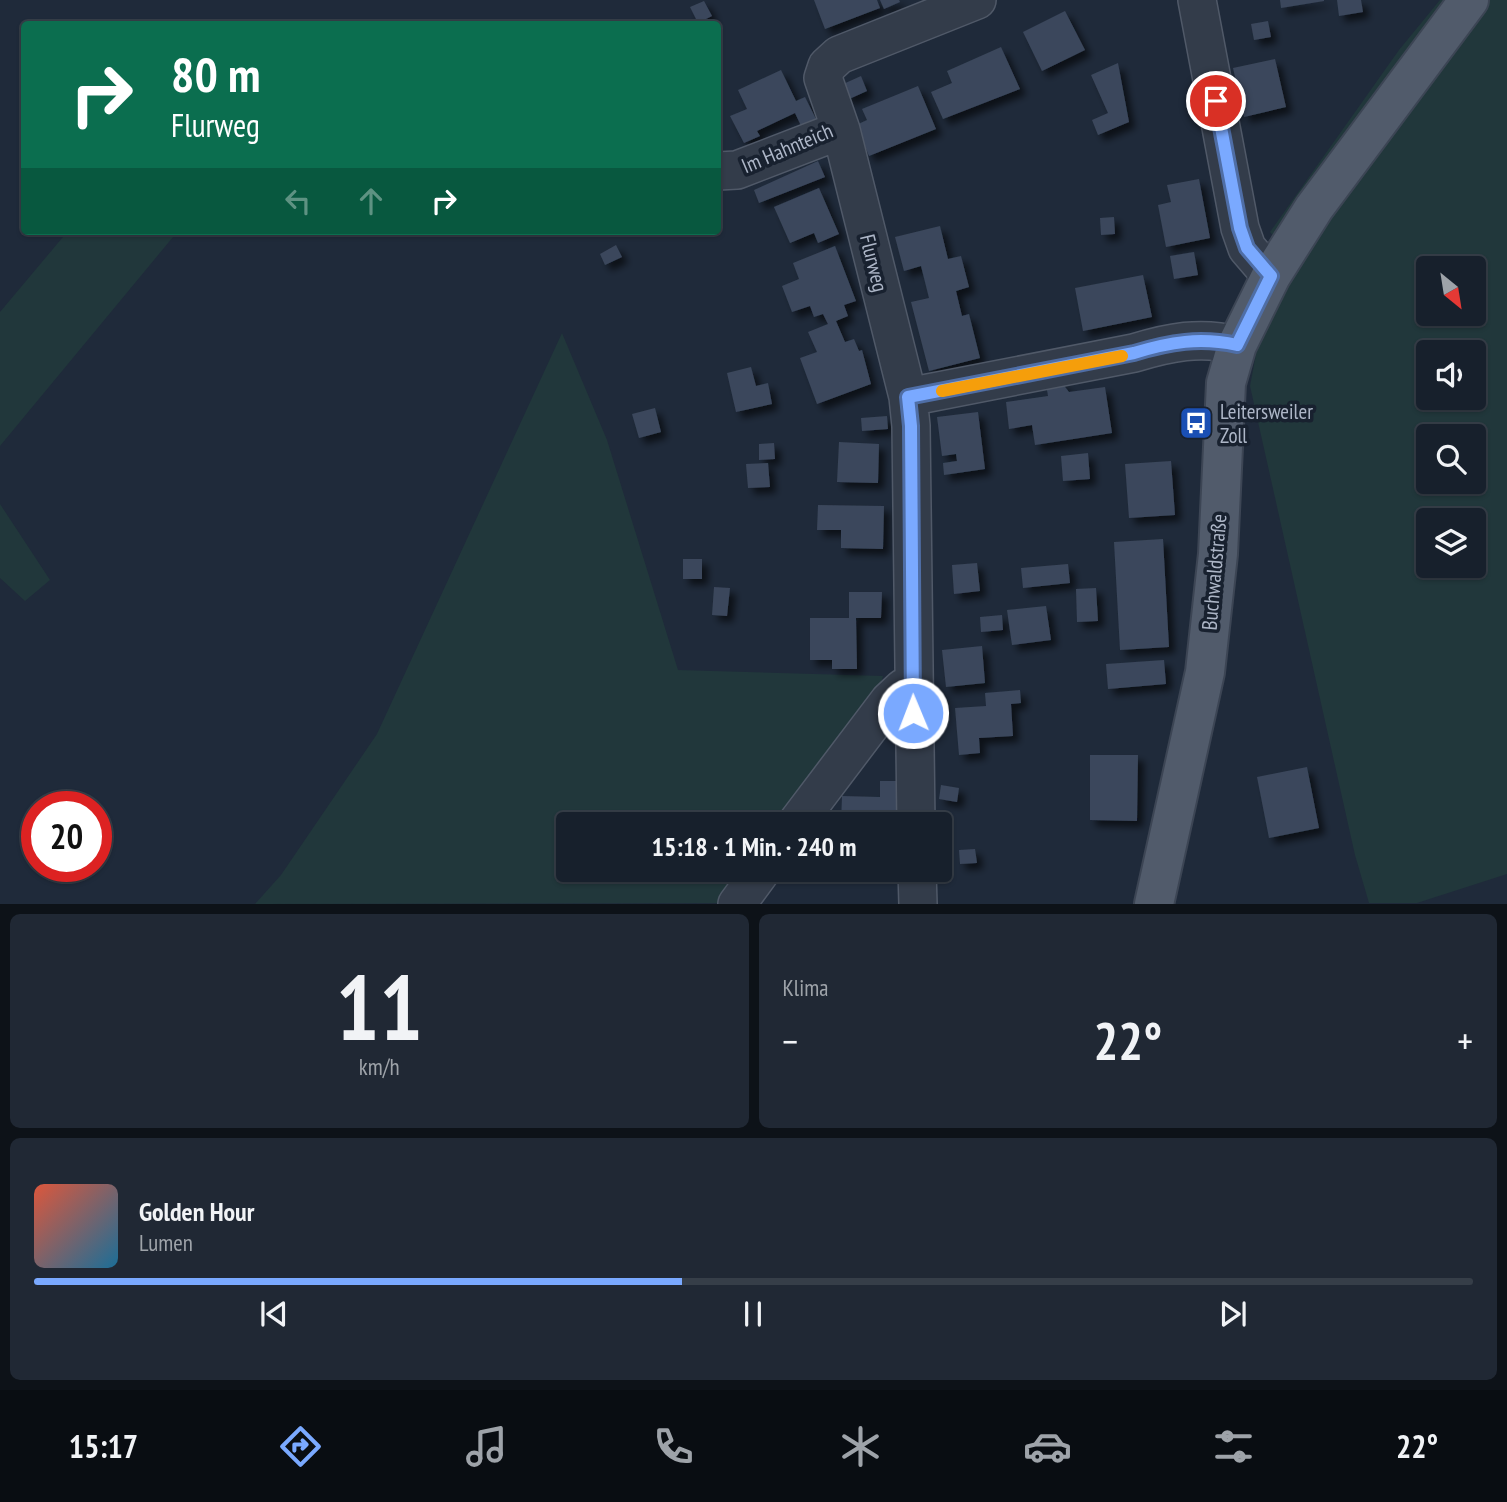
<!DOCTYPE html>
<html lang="de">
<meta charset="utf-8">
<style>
:root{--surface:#17202c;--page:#202834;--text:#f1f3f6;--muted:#9ea3a9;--line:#363e48;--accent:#7aa9ff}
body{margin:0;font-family:"PT Sans Narrow",sans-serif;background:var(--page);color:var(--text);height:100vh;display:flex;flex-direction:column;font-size:26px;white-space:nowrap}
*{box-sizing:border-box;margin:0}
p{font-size:23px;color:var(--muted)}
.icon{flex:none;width:38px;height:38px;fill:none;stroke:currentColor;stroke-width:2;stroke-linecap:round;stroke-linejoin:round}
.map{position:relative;height:904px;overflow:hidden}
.side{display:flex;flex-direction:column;gap:10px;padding:10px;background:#0d1218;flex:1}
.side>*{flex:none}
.hud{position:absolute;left:21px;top:21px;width:700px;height:214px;border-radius:7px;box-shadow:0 2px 5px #0004,0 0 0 2px var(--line);background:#0b6e4f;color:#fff;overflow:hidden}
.needle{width:46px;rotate:150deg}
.fabs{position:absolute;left:1416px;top:256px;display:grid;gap:14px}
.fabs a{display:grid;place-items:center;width:70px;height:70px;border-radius:7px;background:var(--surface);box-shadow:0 2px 5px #0004,0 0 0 2px var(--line);font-size:35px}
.speed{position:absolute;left:21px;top:791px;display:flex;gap:14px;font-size:35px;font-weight:700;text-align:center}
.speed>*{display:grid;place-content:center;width:91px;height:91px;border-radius:50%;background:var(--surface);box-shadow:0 2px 5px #0004,0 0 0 2px var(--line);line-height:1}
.speed .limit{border:10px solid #d22;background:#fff;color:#111}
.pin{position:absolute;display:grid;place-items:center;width:60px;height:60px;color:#fff;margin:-30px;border:4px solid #fff;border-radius:50%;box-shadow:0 2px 7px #0007}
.me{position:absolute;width:77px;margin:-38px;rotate:359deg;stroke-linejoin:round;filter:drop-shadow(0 0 5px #0008)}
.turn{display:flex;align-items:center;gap:24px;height:147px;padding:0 35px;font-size:32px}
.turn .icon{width:91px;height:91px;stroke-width:2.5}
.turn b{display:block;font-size:49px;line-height:60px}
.lanes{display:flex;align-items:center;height:66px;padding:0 35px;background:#0003;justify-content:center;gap:35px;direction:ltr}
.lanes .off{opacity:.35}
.big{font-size:52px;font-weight:700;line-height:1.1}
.side .tile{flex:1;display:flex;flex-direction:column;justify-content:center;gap:10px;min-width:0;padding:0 24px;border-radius:10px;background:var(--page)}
.side .dial{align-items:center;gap:0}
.dial b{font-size:91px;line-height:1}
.song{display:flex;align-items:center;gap:21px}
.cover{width:84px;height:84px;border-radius:10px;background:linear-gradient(135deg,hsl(10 70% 55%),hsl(200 70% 35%))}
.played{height:7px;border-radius:4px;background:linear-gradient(90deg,var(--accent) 45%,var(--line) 45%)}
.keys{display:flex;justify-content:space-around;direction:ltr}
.heat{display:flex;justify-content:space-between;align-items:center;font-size:38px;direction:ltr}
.side .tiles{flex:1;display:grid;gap:10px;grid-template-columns:1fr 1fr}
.tile:last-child{grid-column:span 2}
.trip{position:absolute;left:556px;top:812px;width:396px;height:70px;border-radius:7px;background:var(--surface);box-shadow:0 2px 5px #0004,0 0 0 2px var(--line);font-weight:700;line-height:70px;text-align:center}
.tabs{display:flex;height:112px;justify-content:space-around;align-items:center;background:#090d12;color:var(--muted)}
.tabs .icon{width:49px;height:49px}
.tabs .current{color:var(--accent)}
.tabs b{font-size:32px;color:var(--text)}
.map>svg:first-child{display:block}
.green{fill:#21373b;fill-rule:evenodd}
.building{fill:#3b475b;filter:url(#shadow)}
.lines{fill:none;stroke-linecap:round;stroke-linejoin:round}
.minor-casing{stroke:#505968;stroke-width:40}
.major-casing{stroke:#3c4554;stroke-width:42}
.minor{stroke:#333c4a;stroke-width:37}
.major{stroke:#515b6b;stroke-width:38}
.route-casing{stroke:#4f6ea6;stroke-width:18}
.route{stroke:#7aa9ff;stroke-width:12}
.slow{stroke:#f59e0b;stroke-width:12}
.labels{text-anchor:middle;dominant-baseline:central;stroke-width:7;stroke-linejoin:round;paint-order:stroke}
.street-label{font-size:21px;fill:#adb6c7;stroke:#18212f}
.poi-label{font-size:21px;fill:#adb6c7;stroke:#18212f;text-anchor:start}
</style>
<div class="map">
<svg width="1507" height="904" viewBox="0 0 1507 904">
<defs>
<filter id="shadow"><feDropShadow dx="6" dy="6" stdDeviation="3.5" flood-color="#0009"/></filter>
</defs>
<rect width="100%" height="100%" fill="#1f2a3a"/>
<path class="green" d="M 1440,0 L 1507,0 L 1507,874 L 1417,903 L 1369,903 L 1355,855 L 1250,386 L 1259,338 L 1300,265 L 1270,232 L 1399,50 ZM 1428,268 L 1474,268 L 1474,313 L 1428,313 ZM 1428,352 L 1474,352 L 1474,397 L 1428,397 ZM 1428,436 L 1474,436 L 1474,481 L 1428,481 ZM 1428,520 L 1474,520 L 1474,565 L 1428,565 Z
M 68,231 L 178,231 L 0,446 L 0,312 Z
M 562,333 L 607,440 L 678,670 L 883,676 L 878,695 L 785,824 L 569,824 L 569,870 L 752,870 L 740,903 L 255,904 L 281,875 L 377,734 Z
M 0,504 L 50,580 L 25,601 L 0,578 Z"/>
<path class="building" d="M 814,0 L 877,0 L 880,8 L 825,29 Z
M 880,0 L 899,0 L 900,2 L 884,9 Z
M 1280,0 L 1324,0 L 1324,1 L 1281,8 Z
M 1337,0 L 1361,0 L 1363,12 L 1339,16 Z
M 704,1 L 712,16 L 698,23 L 690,7 Z
M 1065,11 L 1085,50 L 1042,71 L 1023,32 Z
M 1268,21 L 1271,37 L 1254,40 L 1251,24 Z
M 1001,47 L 1020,89 L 943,119 L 931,92 L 952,83 L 947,71 Z
M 1275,59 L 1286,107 L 1244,117 L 1233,68 Z
M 1118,63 L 1129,122 L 1098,135 L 1092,120 L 1108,113 L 1091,75 Z
M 781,70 L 796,101 L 805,97 L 818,123 L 803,130 L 795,113 L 757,131 L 760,136 L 744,143 L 730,116 L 747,109 L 738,90 Z
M 861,76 L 867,91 L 847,100 L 841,85 Z
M 918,86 L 936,129 L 869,156 L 856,125 L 867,120 L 862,109 Z
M 818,161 L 825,177 L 759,203 L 754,190 Z
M 1199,179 L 1210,238 L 1166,247 L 1158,205 L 1171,202 L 1167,185 Z
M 819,188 L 839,234 L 818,243 L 814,233 L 790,243 L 774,207 Z
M 1114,217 L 1115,234 L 1101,235 L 1100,218 Z
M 940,226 L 948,259 L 961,256 L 969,287 L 956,291 L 962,316 L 969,314 L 980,358 L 929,371 L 911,302 L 929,298 L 921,266 L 904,271 L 895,237 Z
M 616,245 L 622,257 L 605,265 L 600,254 Z
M 835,246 L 856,301 L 844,305 L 848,316 L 836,321 L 845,342 L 854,339 L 859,351 L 862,350 L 871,384 L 817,404 L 800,358 L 817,352 L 808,332 L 828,324 L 823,314 L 814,317 L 810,306 L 792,312 L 782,286 L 799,279 L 793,263 Z
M 1194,252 L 1198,275 L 1174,279 L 1170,256 Z
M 1143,275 L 1152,317 L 1083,331 L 1075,288 Z
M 751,367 L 756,386 L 768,383 L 772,404 L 736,412 L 727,373 Z
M 1062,383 L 1069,392 L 1105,387 L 1112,433 L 1035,445 L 1032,425 L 1009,429 L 1006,402 L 1048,396 L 1047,390 L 1052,384 Z
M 655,408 L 661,432 L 639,438 L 632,414 Z
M 978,412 L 985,469 L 944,475 L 943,463 L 957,461 L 956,454 L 942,456 L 937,417 Z
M 887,416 L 888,429 L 862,431 L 861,418 Z
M 839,442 L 879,444 L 878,483 L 837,482 Z
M 774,443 L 775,459 L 759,460 L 759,444 Z
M 1088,453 L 1090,479 L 1063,481 L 1061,456 Z
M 1171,461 L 1175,515 L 1129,518 L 1125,464 Z
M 768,463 L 770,487 L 748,488 L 746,464 Z
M 818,505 L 884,506 L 883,549 L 841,548 L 841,530 L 817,530 Z
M 1163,539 L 1169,647 L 1120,650 L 1114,542 Z
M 683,559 L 702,559 L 702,579 L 683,579 Z
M 977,563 L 980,591 L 954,594 L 952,565 Z
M 1068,564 L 1070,583 L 1023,588 L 1021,568 Z
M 714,587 L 730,588 L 727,616 L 712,615 Z
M 1096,588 L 1098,621 L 1077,622 L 1076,589 Z
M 849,592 L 882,592 L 881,618 L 856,618 L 857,669 L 832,669 L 832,660 L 810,660 L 810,618 L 849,618 Z
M 1046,606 L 1051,640 L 1012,645 L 1007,610 Z
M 1002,615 L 1003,630 L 981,632 L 980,617 Z
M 982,646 L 985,683 L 946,687 L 942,650 Z
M 1164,660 L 1166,684 L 1108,689 L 1106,664 Z
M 1020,690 L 1021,703 L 1011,704 L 1013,736 L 979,738 L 980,753 L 959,755 L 955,708 L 986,706 L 985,693 Z
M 1090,755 L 1138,755 L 1137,821 L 1090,820 Z
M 1307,767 L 1319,828 L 1269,838 L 1257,777 Z
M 880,781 L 900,781 L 899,824 L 841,824 L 842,796 L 880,797 Z
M 941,785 L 959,788 L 957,802 L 939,799 Z
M 975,849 L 977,863 L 960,864 L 959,850 Z"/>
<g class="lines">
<defs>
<path id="minor" d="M 1197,0 L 1240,228 L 1247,248 L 1271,276
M 718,171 L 737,170 L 841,130
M 908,397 L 1134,353 C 1170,342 1200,336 1237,345
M 796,824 L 889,701 L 903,688 L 913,685
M 916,824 L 911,426 L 908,397 L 841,130 L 823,78 L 827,66 L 839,55 L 977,0
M 917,870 L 918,904
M 737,904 L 762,870"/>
<path id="major" d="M 1154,904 L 1205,672 L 1218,554 L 1226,383 L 1237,345 L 1271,276 L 1314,208 L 1469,0"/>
</defs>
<use href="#minor" class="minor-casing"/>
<use href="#major" class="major-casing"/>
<use href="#minor" class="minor"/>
<use href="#major" class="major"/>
</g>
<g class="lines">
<defs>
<path id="route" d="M 913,713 L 911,426 L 908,397 L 1134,353 C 1170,342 1200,337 1237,345 L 1271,276 L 1247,248 L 1240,228 L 1216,101"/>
</defs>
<use href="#route" class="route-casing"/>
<use href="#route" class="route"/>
<path class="slow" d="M 942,391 L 1122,356"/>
</g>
<defs>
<symbol id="bus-square" viewBox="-11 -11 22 22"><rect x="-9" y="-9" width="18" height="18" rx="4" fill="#1a4fb4" stroke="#18212f"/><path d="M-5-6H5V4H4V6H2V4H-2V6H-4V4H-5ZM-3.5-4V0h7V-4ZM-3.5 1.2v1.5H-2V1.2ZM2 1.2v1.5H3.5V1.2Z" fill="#fff"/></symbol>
</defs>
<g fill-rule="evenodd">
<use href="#bus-square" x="1177" y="404" width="38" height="38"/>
</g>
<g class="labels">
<g class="street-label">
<text transform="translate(787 148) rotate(-23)">Im Hahnteich</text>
<text transform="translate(874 263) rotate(76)">Flurweg</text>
<text transform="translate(1214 572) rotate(-85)">Buchwaldstraße</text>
</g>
<g class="poi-label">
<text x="1220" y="411">Leitersweiler<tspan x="1220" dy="24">Zoll</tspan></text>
</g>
</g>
</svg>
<div class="fabs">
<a><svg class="needle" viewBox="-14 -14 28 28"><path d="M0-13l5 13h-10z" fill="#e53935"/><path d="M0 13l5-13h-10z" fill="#9ea3a9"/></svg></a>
<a><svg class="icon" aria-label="sound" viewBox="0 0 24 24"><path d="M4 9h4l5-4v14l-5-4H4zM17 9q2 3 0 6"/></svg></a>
<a><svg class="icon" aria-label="search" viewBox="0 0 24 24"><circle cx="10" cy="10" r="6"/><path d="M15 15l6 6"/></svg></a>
<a><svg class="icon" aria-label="layers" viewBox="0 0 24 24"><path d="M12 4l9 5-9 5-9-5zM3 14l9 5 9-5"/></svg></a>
</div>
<div class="speed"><div class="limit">20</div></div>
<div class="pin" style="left:1216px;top:101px;background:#d93025"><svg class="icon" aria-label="arrive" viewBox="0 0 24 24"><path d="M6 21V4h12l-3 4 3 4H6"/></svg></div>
<svg class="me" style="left:913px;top:713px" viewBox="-20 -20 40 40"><circle r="17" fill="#7aa9ff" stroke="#fff" stroke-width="3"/><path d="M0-11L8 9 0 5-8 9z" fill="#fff"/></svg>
<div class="trip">15:18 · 1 Min. · 240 m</div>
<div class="hud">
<div class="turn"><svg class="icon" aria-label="right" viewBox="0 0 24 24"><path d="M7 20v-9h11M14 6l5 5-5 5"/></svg><div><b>80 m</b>Flurweg</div></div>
<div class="lanes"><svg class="icon off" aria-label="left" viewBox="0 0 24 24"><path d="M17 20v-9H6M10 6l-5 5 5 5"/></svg><svg class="icon off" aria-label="ahead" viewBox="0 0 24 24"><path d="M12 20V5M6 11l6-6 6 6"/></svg><svg class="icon" aria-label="right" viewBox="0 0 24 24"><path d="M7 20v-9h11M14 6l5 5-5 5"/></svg></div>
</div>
</div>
<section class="side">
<div class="tiles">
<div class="tile dial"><b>11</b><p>km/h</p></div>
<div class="tile"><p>Klima</p>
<div class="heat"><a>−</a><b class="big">22°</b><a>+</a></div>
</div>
<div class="tile">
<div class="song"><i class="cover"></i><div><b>Golden Hour</b><p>Lumen</p></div></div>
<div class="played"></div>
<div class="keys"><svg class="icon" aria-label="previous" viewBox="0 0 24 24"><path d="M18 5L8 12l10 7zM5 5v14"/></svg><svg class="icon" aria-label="pause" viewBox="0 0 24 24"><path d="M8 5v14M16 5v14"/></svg><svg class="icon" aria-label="next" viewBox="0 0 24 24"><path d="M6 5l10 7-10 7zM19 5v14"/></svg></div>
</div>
</div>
</section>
<nav class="tabs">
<b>15:17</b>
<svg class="icon current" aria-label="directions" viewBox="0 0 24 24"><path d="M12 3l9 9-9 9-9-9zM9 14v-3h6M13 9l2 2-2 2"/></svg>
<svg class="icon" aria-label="music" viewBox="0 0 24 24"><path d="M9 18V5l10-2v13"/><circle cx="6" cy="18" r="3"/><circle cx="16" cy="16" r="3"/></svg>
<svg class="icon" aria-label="phone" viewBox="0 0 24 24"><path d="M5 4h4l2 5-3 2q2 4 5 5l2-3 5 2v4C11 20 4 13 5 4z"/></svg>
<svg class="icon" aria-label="climate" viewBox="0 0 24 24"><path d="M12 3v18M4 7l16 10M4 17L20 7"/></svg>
<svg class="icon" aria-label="car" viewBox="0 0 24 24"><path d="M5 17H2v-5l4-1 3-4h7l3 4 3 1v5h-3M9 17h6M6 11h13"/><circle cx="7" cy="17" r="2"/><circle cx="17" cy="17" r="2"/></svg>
<svg class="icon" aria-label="filters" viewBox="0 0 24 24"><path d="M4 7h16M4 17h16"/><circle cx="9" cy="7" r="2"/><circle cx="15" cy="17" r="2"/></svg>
<b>22°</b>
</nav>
